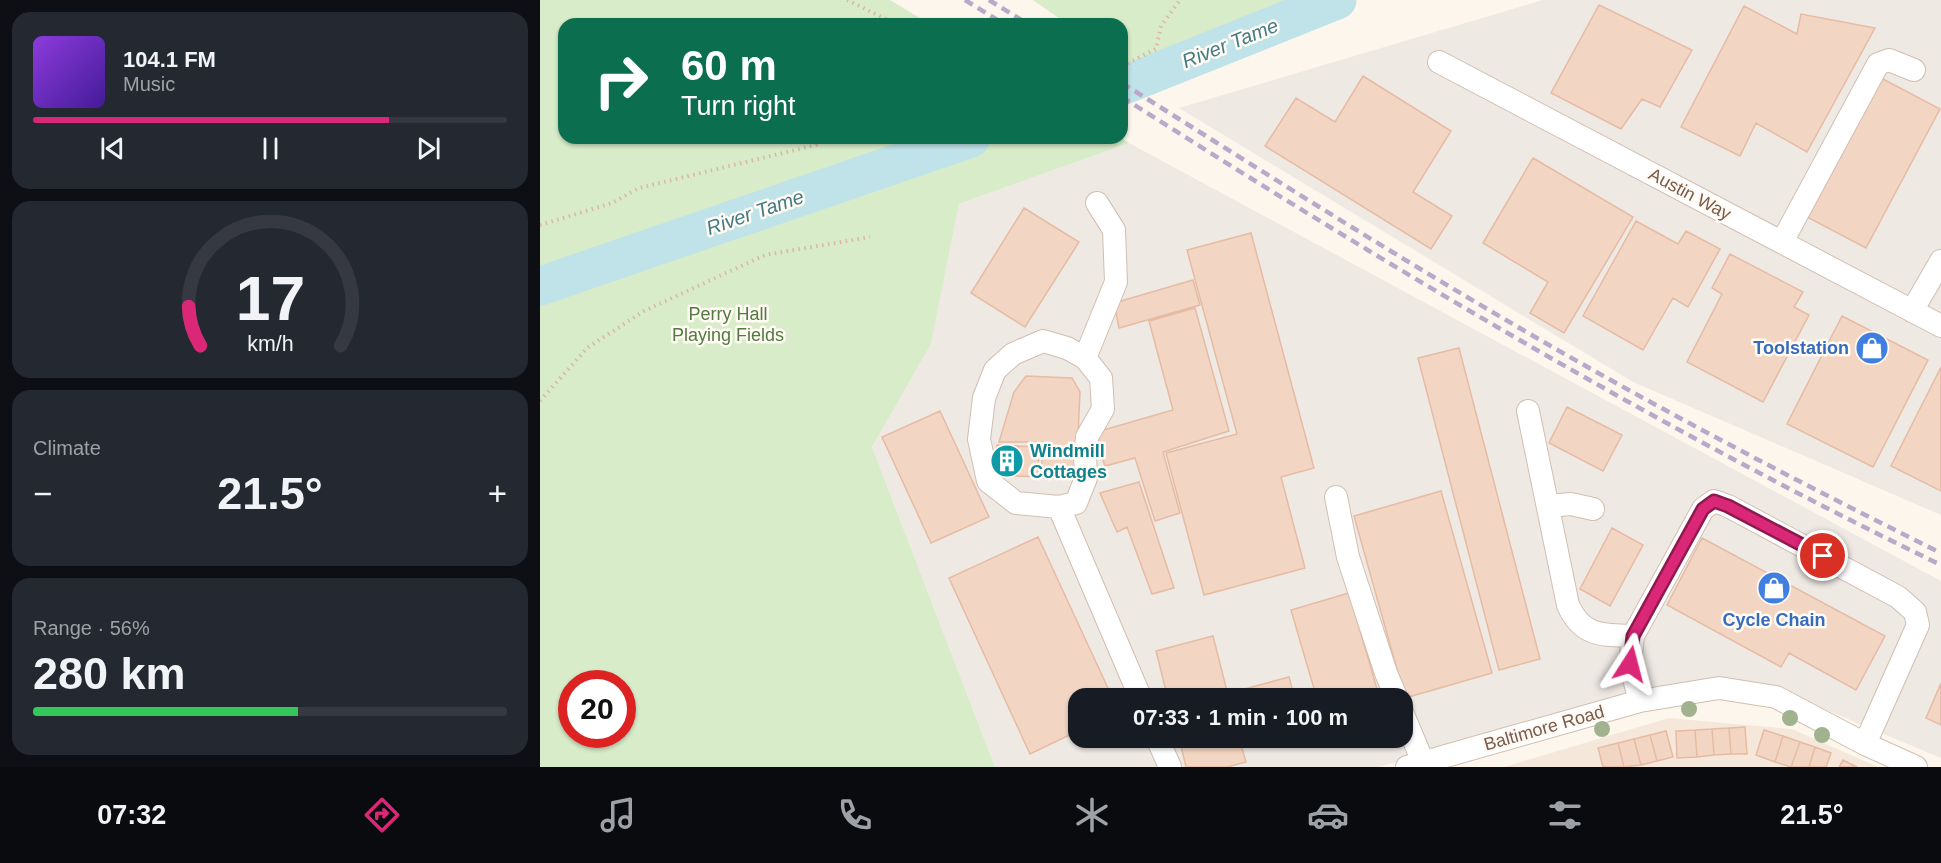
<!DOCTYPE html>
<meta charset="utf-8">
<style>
:root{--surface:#171b24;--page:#242831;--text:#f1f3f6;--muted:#9ea1a6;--line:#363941;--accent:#db2777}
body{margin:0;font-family:Arial,sans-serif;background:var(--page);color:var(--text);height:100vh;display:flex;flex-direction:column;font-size:22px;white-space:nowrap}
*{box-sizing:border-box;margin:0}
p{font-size:20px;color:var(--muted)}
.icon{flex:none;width:33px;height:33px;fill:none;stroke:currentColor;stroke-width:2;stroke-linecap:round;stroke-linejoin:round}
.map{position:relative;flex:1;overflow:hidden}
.panel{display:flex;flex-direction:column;gap:12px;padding:12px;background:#0d0f14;width:540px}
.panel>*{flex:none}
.banner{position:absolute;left:18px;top:18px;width:570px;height:126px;border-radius:18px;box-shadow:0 2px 4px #0004;background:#0b6e4f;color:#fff;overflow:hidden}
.speed{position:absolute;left:18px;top:670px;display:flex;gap:12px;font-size:30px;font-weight:700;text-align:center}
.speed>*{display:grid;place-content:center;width:78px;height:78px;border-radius:50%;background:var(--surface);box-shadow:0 2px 4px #0004;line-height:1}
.speed .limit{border:9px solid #d22;background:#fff;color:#111}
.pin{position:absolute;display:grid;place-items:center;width:51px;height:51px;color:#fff;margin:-26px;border:3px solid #fff;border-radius:50%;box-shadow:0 2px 6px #0007}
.me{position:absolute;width:66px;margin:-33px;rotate:9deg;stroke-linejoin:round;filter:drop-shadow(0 0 4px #0008)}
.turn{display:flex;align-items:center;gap:21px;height:126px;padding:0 24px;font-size:27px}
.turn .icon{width:78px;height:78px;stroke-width:2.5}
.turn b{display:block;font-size:42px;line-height:51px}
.big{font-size:45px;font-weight:700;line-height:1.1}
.panel .widget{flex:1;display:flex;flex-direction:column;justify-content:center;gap:9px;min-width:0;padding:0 21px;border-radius:18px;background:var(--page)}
.panel .dial{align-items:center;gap:0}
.dial svg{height:156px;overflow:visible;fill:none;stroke:var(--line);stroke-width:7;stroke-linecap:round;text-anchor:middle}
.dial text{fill:var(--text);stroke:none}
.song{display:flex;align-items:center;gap:18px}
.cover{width:72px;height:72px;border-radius:9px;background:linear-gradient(135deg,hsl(270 70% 55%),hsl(260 70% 35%))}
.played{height:6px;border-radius:3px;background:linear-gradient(90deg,var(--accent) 75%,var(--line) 75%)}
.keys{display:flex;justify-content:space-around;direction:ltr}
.heat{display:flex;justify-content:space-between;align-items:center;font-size:33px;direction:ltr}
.charge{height:9px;border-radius:4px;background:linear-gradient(90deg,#34c759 56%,var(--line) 0)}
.trip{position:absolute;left:528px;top:688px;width:345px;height:60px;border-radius:18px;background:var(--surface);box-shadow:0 2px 4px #0004;font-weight:700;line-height:60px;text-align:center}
.tabs{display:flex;height:96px;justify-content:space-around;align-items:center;background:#090b0e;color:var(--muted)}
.tabs .icon{width:42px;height:42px}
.tabs .on{color:var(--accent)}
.tabs b{font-size:27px;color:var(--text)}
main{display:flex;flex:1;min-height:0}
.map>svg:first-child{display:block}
.residential{fill:#f5e8da}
.industrial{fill:#efe9e4;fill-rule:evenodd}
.green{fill:#d8ecc9;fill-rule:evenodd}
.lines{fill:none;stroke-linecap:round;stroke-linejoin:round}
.river{stroke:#bfe3e8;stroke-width:39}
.building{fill:#f3d5c3;stroke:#e6bba3;stroke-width:1.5}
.minor-casing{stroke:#d1beb0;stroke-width:24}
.path{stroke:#d9b8a5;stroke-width:4;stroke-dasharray:1.5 4.5;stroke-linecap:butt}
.minor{stroke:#fff;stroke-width:22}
.rail{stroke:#b9a8c9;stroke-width:4.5;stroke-dasharray:9 6;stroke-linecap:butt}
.tree{fill:#a0b28e}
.route-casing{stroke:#8e194d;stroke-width:15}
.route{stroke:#db2777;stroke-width:10}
.labels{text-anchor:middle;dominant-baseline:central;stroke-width:5;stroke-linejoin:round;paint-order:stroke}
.street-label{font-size:18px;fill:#7a5c4d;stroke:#fffaf3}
.park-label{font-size:18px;fill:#537a41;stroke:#fffaf3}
.shop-label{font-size:18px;font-weight:bold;fill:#366cbe;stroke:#fffaf3;text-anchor:end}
.culture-label{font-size:18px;font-weight:bold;fill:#0d838f;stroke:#fffaf3;text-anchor:start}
.water-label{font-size:20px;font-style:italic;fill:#437c86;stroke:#fffaf3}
</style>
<main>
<section class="panel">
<div class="widget">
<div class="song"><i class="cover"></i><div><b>104.1 FM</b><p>Music</p></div></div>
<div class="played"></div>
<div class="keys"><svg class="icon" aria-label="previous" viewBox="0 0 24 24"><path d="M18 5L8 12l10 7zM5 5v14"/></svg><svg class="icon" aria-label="pause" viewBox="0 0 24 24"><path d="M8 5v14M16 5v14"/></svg><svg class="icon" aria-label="next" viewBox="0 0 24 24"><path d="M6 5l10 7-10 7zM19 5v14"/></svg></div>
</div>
<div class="widget dial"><svg viewBox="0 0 100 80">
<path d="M14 69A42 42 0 1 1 86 69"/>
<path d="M14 69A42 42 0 0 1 8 49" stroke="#db2777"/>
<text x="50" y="56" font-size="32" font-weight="700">17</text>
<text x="50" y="72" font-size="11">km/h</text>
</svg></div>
<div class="widget"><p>Climate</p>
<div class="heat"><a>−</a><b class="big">21.5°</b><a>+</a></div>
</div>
<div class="widget"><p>Range · 56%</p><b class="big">280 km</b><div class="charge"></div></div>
</section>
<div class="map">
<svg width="1401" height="767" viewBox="0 0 1401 767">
<rect width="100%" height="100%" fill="#fdf6ec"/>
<path class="residential" d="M 1129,718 L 1252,729 L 1338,767 L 964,767 Z"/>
<path class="industrial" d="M 1003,0 L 1401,0 L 1401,515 L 1093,382 L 639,108 Z
M 589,143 L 1401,581 L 1401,758 L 1239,690 L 1093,694 L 839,767 L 455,767 L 332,447 L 391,344 L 419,204 ZM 538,699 L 862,699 L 862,738 L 538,738 Z"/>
<path class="green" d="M 0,0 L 350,0 L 390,24 L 24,24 L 24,138 L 582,138 L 589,143 L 419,204 L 391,344 L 332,447 L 455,767 L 0,767 ZM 32,684 L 82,684 L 82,735 L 32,735 Z
M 493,0 L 759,0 L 585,66 L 582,64 L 582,24 L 527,24 Z"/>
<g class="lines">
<path class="river" d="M 582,86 L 797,0
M 0,286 L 431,138"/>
</g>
<path class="building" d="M 1059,5 L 1152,50 L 1120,107 L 1102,99 L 1081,129 L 1011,93 Z
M 1204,6 L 1257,34 L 1261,14 L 1335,28 L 1267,152 L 1216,123 L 1200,156 L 1141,127 Z
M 823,76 L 911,131 L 873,192 L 912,216 L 891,249 L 725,146 L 756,98 L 795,122 Z
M 1341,78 L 1400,109 L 1326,248 L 1267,217 Z
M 993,158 L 1093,217 L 1024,333 L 990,313 L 1008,282 L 943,243 Z
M 484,208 L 539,242 L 485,327 L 431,293 Z
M 1096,221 L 1138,244 L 1146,231 L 1180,249 L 1148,307 L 1133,298 L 1103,350 L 1043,316 Z
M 711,233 L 774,468 L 741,477 L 765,568 L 664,595 L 626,453 L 697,434 L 647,250 Z
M 1190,254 L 1263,292 L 1254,307 L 1269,315 L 1223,402 L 1147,362 L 1182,294 L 1172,288 Z
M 653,280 L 660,305 L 579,328 L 574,303 Z
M 655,308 L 689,431 L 623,452 L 640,513 L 615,521 L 595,458 L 565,466 L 553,433 L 633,410 L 609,321 Z
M 1302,316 L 1388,360 L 1333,467 L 1247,424 Z
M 919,348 L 1000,659 L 959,670 L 878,358 Z
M 1401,367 L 1401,491 L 1351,466 Z
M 486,376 L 532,378 L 540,392 L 536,479 L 501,478 L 503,442 L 459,442 L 474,392 Z
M 1027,407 L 1082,435 L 1063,471 L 1009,443 Z
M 400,411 L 449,517 L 391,543 L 342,437 Z
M 457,445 L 478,446 L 477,476 L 456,475 Z
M 478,446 L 499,447 L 498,477 L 477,476 Z
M 599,482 L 634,588 L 612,594 L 587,527 L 577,532 L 560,493 Z
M 901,491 L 952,673 L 865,698 L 814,516 Z
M 1072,528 L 1103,545 L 1070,606 L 1040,589 Z
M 498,537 L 573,699 L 538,699 L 538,731 L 490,754 L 409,578 Z
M 1162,538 L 1345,636 L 1316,690 L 1249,653 L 1241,667 L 1127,605 Z
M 809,593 L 840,699 L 777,699 L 751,610 Z
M 673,636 L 689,699 L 628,699 L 616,651 Z
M 749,677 L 755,699 L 703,699 L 701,690 Z
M 1401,683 L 1401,725 L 1386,718 Z
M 1205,727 L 1207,754 L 1191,754 L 1189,728 Z
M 1189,728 L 1191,754 L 1174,755 L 1172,729 Z
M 1172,729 L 1174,755 L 1157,757 L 1155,730 Z
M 1155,730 L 1157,757 L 1137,758 L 1136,731 Z
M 1224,730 L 1243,736 L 1235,762 L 1216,755 Z
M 1126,731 L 1133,757 L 1117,761 L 1110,735 Z
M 1110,735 L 1117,761 L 1101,765 L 1094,739 Z
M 1243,736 L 1260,742 L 1251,767 L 1235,762 Z
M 639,738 L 699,738 L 706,762 L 687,767 L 646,767 Z
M 1094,739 L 1101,765 L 1084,767 L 1078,743 Z
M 1260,742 L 1275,747 L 1269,767 L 1251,767 Z
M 1078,743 L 1084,767 L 1063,767 L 1058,748 Z
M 1275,747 L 1291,753 L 1286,767 L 1269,767 Z
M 1303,760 L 1317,767 L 1299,767 Z"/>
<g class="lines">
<defs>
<path id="minor" d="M 899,62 L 1401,326
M 1242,242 L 1338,64 L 1349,60 L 1374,70
M 1372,311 L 1401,261
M 503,341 L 527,348 L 545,358 L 561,378 L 563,409 L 547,437 L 545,455 L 546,478 L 536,503 L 519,507 L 476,503 L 448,481 L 439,439 L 444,398 L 455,370 L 473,354 Z
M 545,358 L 576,282 L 574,230 L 557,203
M 988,411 L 1028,605 C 1042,637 1063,635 1093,636
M 796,497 L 808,557 L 846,673 L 857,699
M 1008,506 L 1031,504 L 1053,509
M 519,507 L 601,699
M 1100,701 L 1090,664 L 1093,636 L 1163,509 L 1174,501 L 1188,506 L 1358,597 L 1375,612 L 1378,625 L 1325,744
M 862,712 L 883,762
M 617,738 L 630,767
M 867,767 L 1100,701 L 1179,688 L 1236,697 L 1325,744 L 1376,767"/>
</defs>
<use href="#minor" class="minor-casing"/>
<path class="path" d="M 307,0 L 356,24
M 582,66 L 616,49 L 621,26 L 640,0
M 0,225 L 72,203 L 99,188 L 276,145 L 279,138
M 0,401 L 47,348 L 104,311 L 225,255 L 330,237"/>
<use href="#minor" class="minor"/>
<path class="rail" d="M 425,0 L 464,24
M 449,0 L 488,24
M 582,83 C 709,163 836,244 966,320 C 1107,403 1254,480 1401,553
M 582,97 C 847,266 1118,428 1401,565"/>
</g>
<g class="tree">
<circle cx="1149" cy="709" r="8"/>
<circle cx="1250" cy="718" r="8"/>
<circle cx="1062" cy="729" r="8"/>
<circle cx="1282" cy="735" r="8"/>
</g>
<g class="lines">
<defs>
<path id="route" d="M 1090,664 L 1093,636 L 1163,509 L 1174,501 L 1188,506 L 1283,556"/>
</defs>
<use href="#route" class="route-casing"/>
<use href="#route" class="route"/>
</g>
<defs>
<symbol id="shop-disc" viewBox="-11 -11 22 22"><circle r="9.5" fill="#3f7fe0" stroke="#fffaf3"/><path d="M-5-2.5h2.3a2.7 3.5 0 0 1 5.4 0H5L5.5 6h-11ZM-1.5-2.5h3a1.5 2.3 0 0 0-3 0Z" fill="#fff"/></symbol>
<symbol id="building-disc" viewBox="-11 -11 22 22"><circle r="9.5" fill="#0f9aa8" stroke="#fffaf3"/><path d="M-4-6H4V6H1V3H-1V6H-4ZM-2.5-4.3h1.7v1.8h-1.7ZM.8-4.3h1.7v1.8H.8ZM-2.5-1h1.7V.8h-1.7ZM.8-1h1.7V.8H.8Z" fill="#fff"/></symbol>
</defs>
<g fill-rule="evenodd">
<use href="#shop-disc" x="1313" y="329" width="38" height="38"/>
<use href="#building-disc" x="448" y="442" width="38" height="38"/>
<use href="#shop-disc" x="1215" y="569" width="38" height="38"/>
</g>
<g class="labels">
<g class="street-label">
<text transform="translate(1150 194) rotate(28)">Austin Way</text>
<text transform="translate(1004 728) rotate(-16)">Baltimore Road</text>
</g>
<g class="park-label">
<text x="188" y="314">Perry Hall<tspan x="188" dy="21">Playing Fields</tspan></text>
</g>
<g class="shop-label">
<text x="1309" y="348">Toolstation</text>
<text x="1234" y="620" text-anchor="middle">Cycle Chain</text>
</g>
<g class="culture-label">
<text x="490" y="451">Windmill<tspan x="490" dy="21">Cottages</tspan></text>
</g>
<g class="water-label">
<text transform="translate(690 43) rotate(-22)">River Tame</text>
<text transform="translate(215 212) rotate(-19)">River Tame</text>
</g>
</g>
</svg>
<div class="speed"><div class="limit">20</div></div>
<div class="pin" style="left:1283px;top:556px;background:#d93025"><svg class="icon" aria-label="arrive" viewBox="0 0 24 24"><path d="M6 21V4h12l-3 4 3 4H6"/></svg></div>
<svg class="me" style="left:1090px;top:664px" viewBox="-20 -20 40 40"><path d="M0-17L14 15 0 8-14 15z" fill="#db2777" stroke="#fff" stroke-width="4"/></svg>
<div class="trip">07:33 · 1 min · 100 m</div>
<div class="banner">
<div class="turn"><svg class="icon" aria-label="right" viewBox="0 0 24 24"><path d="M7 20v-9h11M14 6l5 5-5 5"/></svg><div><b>60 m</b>Turn right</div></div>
</div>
</div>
</main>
<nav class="tabs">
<b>07:32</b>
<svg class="icon on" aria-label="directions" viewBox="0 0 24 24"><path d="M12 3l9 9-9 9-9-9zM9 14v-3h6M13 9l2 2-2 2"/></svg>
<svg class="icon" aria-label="music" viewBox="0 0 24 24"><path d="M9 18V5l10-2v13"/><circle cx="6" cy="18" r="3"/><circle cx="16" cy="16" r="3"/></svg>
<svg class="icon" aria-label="phone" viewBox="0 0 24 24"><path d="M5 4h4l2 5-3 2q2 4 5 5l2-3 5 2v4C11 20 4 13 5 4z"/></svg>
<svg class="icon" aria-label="climate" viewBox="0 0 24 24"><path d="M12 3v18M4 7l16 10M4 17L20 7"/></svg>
<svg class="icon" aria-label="car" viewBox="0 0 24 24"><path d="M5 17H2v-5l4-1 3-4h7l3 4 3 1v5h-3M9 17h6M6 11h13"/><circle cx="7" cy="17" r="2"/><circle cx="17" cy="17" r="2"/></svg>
<svg class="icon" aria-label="filters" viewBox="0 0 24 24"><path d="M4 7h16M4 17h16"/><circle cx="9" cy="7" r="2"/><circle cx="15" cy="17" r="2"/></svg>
<b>21.5°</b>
</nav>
